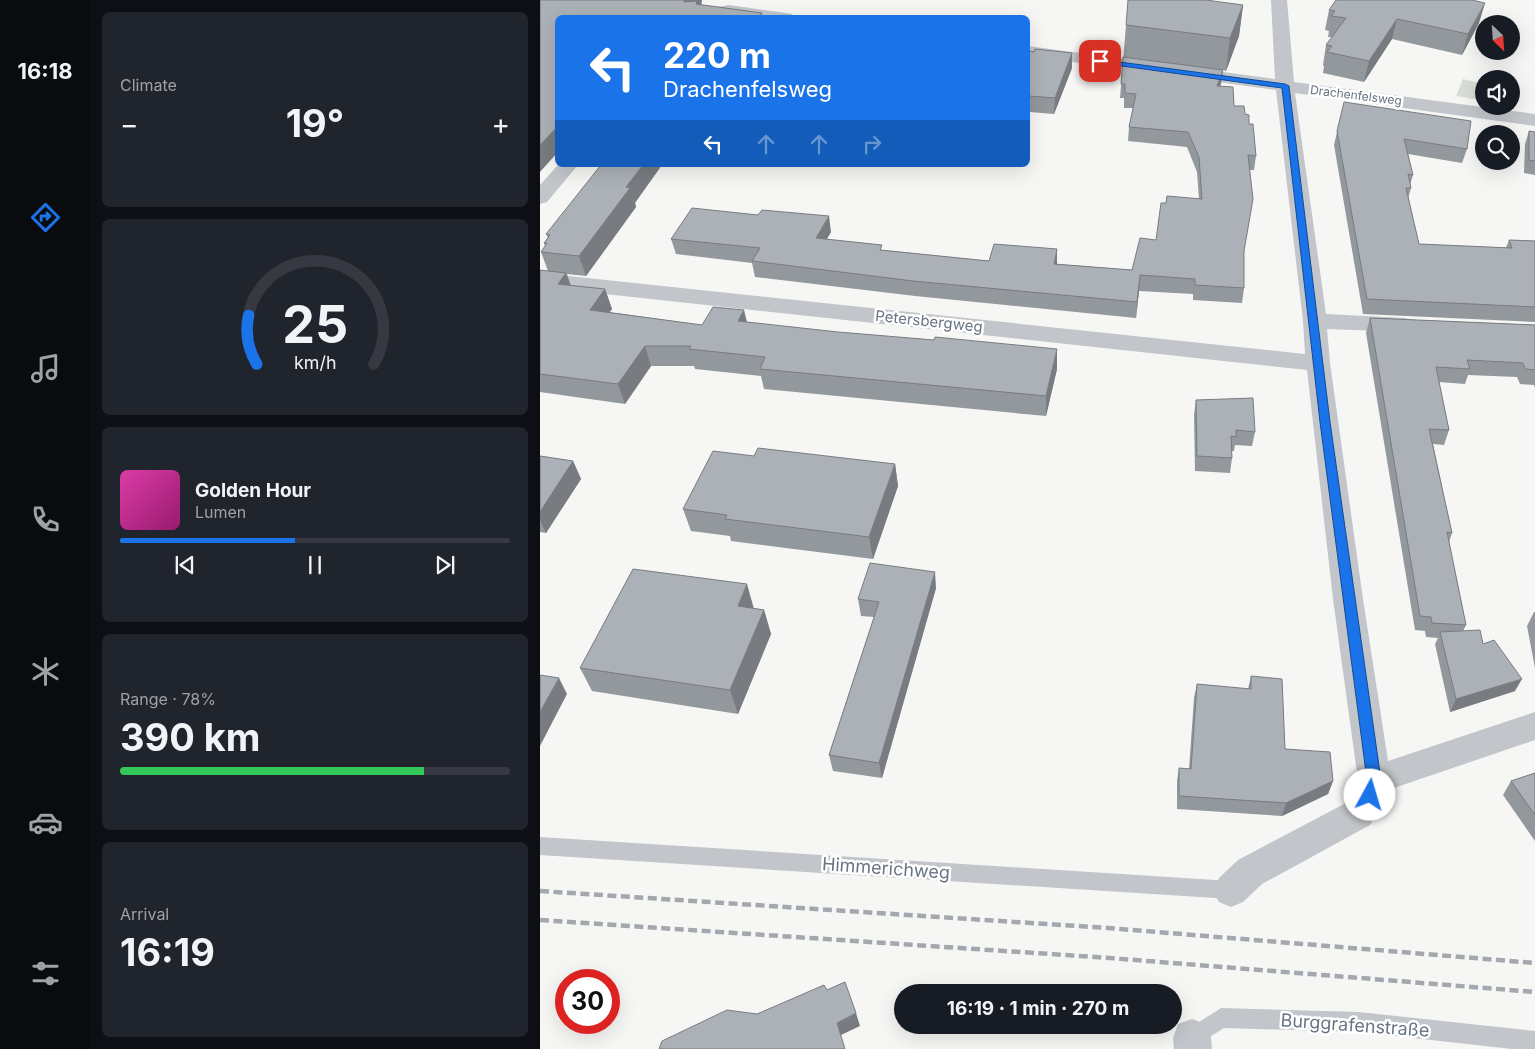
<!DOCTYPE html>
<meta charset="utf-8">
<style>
:root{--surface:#171b24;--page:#20242c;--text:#f1f3f6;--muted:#9ea1a6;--line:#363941;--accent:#1a73e8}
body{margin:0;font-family:Inter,sans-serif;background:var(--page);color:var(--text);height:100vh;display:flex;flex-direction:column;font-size:19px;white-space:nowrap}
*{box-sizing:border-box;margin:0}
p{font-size:16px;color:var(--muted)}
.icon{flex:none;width:28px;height:28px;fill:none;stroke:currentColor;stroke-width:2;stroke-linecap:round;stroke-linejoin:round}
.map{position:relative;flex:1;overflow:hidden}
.details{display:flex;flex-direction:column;gap:12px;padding:12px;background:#0d0f14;width:450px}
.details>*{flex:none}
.guide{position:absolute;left:15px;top:15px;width:475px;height:152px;border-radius:8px;box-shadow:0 5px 20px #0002;background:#1a73e8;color:#fff;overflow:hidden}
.needle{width:32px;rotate:155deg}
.tools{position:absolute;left:935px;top:15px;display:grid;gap:10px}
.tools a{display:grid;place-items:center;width:45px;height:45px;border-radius:50%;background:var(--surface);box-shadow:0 5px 20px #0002;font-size:25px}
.speed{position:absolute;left:15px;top:969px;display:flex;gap:10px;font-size:25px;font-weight:700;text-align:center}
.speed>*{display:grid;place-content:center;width:65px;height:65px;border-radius:50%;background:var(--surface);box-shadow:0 5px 20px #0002;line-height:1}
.speed .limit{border:8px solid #d22;background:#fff;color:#111}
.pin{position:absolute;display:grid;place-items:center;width:42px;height:42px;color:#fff;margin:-21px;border-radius:10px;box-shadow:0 2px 8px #0006}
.me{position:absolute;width:55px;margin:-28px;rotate:6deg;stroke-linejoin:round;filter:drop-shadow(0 0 4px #0008)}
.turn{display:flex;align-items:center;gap:18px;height:105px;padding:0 25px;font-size:22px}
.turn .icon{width:65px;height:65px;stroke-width:2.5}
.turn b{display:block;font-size:35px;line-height:42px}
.lanes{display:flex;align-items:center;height:48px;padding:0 25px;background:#0003;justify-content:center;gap:25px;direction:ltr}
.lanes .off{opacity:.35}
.big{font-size:38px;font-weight:700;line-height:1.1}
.details .widget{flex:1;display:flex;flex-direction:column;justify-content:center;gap:8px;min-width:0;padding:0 18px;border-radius:8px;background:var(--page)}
.details .dial{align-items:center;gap:0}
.dial svg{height:130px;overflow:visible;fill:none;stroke:var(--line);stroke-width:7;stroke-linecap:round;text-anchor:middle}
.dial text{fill:var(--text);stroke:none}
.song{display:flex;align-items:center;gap:15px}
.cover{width:60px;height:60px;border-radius:8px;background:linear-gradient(135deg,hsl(320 70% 55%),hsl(320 70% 35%))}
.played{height:5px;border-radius:2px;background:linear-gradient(90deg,var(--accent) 45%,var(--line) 45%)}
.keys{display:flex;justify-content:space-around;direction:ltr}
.heat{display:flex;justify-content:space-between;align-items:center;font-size:28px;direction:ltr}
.charge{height:8px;border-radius:4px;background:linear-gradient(90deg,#34c759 78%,var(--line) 0)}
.trip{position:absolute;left:354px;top:984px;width:288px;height:50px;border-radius:25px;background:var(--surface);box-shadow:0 5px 20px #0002;font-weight:700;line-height:50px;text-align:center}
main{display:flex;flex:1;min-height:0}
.tabs{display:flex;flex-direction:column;width:90px;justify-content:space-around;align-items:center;background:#090b0e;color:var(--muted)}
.tabs .icon{width:35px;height:35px}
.tabs .selected{color:var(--accent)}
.tabs b{font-size:22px;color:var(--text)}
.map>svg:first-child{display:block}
.green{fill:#d8ddd5}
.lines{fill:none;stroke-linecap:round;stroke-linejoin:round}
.lane{fill:#c2c5c9;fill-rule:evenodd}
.street{fill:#c2c5c9;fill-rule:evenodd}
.rail{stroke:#a3a8ae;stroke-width:4.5;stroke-dasharray:9 4.5;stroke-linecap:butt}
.wall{fill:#93989d}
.shaded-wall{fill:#787c80}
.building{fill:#abb1b7;stroke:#787c80}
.route{fill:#1a73e8;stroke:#114b97}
.labels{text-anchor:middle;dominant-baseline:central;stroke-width:5;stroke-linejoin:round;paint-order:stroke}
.far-street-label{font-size:12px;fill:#677483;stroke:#fff}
.street-label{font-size:15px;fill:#677483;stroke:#fff}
.near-street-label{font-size:18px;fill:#677483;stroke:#fff}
</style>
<main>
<nav class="tabs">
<b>16:18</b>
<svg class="icon selected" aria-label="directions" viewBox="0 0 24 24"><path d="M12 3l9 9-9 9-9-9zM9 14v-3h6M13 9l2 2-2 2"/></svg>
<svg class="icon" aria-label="music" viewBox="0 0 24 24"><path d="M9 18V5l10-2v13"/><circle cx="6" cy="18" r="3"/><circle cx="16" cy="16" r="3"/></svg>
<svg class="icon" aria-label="phone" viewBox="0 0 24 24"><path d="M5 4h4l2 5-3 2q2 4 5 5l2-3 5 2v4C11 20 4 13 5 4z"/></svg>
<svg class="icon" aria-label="climate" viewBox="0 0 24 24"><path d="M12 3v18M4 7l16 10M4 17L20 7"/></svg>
<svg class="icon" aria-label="car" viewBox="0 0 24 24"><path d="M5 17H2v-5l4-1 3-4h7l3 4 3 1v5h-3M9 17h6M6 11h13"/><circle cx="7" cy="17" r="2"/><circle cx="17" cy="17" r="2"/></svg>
<svg class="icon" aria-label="filters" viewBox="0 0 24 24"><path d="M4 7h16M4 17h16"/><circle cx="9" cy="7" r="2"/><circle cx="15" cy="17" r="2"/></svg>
</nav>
<section class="details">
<div class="widget"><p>Climate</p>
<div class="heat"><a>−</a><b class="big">19°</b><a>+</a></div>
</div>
<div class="widget dial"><svg viewBox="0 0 100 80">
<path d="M14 69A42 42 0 1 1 86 69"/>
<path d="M14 69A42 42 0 0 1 9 39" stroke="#1a73e8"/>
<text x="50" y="56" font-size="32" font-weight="700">25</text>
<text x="50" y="72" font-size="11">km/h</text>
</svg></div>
<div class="widget">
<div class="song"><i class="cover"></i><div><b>Golden Hour</b><p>Lumen</p></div></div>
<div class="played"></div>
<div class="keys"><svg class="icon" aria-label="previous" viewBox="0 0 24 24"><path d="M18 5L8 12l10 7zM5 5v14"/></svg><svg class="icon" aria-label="pause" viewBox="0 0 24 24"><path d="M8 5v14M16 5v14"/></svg><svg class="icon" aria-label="next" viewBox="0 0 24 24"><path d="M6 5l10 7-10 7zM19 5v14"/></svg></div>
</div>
<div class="widget"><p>Range · 78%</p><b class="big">390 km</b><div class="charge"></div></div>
<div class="widget"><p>Arrival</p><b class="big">16:19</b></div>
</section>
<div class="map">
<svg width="995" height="1049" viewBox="0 0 995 1049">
<rect width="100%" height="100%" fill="#f6f7f4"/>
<path class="green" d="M 923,79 L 944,84 L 944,101 L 916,96 Z"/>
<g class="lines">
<path class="lane" d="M 0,837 L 691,881 L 698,884 L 701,890 L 698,896 L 691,899 L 0,855 Z
M 681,1008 L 819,1012 L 995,1031 L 995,1049 L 972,1049 L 819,1032 L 684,1028 L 652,1048 L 645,1045 L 642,1038 L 645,1031 Z"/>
<path class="street" d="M 731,0 L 747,0 L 754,82 L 995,114 L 995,126 L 755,93 L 786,314 L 865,318 L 873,320 L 877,325 L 873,330 L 865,332 L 787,329 L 790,363 L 823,599 L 848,761 L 995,712 L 995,740 L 848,790 L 842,806 L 830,825 L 722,884 L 703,902 L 691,907 L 679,902 L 673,890 L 679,878 L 698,860 L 806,803 L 815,790 L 818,780 L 793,599 L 767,370 L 0,287 L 0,273 L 765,354 L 763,321 L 736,90 L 488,56 L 488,46 L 735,79 Z
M 189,5 L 246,13 L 252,14 L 254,18 L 215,18 L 189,15 L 149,18 L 161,10 Z
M 18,165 L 38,165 L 7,202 L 0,204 L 0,185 Z
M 652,1019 L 666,1024 L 671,1038 L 672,1049 L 634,1049 L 633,1038 L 638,1024 Z"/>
<path class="rail" d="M 0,891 L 568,928 L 995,963
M 0,920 L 570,958 L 995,992"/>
</g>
<path class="wall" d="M 703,5 L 699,36 L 686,71 L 683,70 L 680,86 L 694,106 L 705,114 L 709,124 L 716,156 L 714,170 L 710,170 L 704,253 L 704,288 L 702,303 L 653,300 L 653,294 L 599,291 L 596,318 L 375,296 L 215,277 L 212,263 L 136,254 L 131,239 L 291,232 L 287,239 L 343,250 L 449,261 L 517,264 L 592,270 L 616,240 L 626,203 L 659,199 L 657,172 L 647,147 L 588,141 L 589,127 L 593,108 L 584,108 L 584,98 L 580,98 L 586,25 Z
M 789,10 L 939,23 L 922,55 L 852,39 L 824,82 L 783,73 L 784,66 L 783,65 L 786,45 L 792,37 L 788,37 L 789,31 L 785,30 Z
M 488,51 L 532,53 L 532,68 L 514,114 L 490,112 L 488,114 Z
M 804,102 L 927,149 L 922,163 L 868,154 L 873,175 L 870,185 L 871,188 L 868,199 L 879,244 L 966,248 L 969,240 L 995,241 L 995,322 L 823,314 L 794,145 Z
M 989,131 L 995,132 L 995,175 L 984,173 L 985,144 Z
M 95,203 L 96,207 L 46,276 L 27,274 L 31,286 L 65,289 L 72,309 L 69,312 L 162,325 L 207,322 L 517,369 L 506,416 L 224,389 L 221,376 L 155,369 L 154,366 L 111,366 L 85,404 L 0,392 L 0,270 L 8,271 L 1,252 L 5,246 L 4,243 L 8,238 L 6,234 Z
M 830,318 L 995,325 L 995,388 L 994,385 L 980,384 L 977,377 L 928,375 L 925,384 L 899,382 L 909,430 L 904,445 L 893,444 L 912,533 L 909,542 L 926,625 L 923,631 L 943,644 L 975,691 L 910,712 L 895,644 L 898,638 L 886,637 L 885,631 L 875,630 L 826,333 Z
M 656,400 L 715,432 L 712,446 L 695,445 L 694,451 L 692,451 L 692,458 L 690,473 L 655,471 L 654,415 Z
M 0,456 L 33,461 L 41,479 L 6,533 L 0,532 Z
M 214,456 L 355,464 L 358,486 L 333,559 L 191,541 L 190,536 L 151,531 L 143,509 Z
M 396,588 L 342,778 L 293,771 L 289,755 L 334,617 L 321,616 L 318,599 Z
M 214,608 L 224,610 L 231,634 L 198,714 L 52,691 L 40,668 Z
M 994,612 L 995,612 L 995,668 L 987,626 Z
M 711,676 L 745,749 L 793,781 L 788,794 L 742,816 L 637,809 L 637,781 L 639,768 L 649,769 L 654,698 L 657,684 L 708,689 Z
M 995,773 L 995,841 L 963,795 L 971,781 Z"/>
<path class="shaded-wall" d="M 144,0 L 162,0 L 161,8 L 147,18 Z
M 945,3 L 939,23 L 922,55 L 928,34 Z
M 703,5 L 699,36 L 686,71 L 690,38 Z
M 222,13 L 222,18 L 218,18 Z
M 857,19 L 852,39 L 824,82 L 829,61 Z
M 532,53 L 532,68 L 514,114 L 515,98 Z
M 683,70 L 681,84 L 675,101 L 677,86 Z
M 489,96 L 490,112 L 488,114 L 488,98 Z
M 18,126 L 18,152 L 0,172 L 0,145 Z
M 103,165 L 122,165 L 95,203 L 96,207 L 46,276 L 39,256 L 86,187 Z
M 289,216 L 291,232 L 278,253 L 276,238 Z
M 517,249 L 517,264 L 514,264 Z
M 26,273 L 33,292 L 18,284 Z
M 600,275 L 599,291 L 596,318 L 597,302 Z
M 65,289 L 72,309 L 57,330 L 50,310 Z
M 204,310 L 209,330 L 198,321 Z
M 105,346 L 111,366 L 85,404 L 78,384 Z
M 517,349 L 517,369 L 506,416 L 506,396 Z
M 33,461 L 41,479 L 6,533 L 0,520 L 0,512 Z
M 355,464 L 358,486 L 333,559 L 329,537 Z
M 395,572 L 396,588 L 342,778 L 339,763 Z
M 207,584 L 214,609 L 198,606 Z
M 224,610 L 231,634 L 198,714 L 190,690 Z
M 19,678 L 27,694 L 0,746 L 0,712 Z
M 982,679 L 975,691 L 910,712 L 916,699 Z
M 793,781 L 788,794 L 742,816 L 746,803 Z
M 316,1013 L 320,1026 L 301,1035 L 305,1049 L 297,1023 Z"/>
<path class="building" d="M 0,0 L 144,0 L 144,2 L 157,1 L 156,4 L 222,13 L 218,18 L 18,18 L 18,126 L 0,145 Z
M 588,0 L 666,0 L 703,5 L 690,38 L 586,25 Z
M 796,0 L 932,0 L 945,3 L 928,34 L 857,19 L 829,61 L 787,52 L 792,46 L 786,45 L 806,18 L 791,16 L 795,11 L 789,10 Z
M 495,49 L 532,53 L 515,98 L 489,96 L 488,98 L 488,51 L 494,52 Z
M 583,57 L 683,70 L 677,86 L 693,87 L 694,106 L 704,106 L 705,114 L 709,115 L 709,124 L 713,124 L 716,156 L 708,155 L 713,199 L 704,251 L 704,288 L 655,285 L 655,279 L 600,275 L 597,302 L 373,281 L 212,261 L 220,248 L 131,239 L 152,208 L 218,215 L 222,210 L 289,216 L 276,238 L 342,245 L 340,250 L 449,261 L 454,244 L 517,249 L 514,264 L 592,270 L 600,238 L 616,240 L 621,203 L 626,203 L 627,196 L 662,199 L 659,157 L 648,132 L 589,127 L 596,94 L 585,93 L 585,84 L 581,84 Z
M 804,102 L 931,121 L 927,149 L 864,139 L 873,175 L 868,174 L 871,188 L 866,188 L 879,244 L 972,248 L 969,240 L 995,241 L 995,307 L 827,299 L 797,131 Z
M 989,131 L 995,132 L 995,161 L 989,160 Z
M 61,165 L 103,165 L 86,187 L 90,188 L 39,256 L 1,252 L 7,243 L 4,243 L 10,235 L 6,234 Z
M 0,270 L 26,273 L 18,284 L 65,289 L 50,310 L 162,325 L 173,307 L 204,310 L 198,321 L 298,332 L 394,340 L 395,337 L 517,349 L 506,396 L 220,369 L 225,357 L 149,349 L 151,346 L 105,346 L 78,384 L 0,374 Z
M 830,318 L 995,325 L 995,370 L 985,369 L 983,363 L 927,360 L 930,369 L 896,367 L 909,430 L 889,429 L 912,533 L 907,532 L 926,625 L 892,623 L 891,617 L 880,616 Z
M 713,398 L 715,432 L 696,430 L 696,437 L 691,436 L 692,458 L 657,456 L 656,400 Z
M 218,448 L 355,464 L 329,537 L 185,519 L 187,515 L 143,509 L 173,451 L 214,456 Z
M 0,456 L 33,461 L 0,512 Z
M 330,563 L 395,572 L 339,763 L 289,755 L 339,602 L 318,599 Z
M 93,569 L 207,584 L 198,606 L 224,610 L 190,690 L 40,668 Z
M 940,630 L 943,644 L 954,640 L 982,679 L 916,699 L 900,632 Z
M 0,675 L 19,678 L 0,712 Z
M 711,676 L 742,679 L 745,749 L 790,752 L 793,781 L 746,803 L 639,796 L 639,768 L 651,769 L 657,684 L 711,689 Z
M 995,773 L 995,815 L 971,781 Z
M 305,982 L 316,1013 L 297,1023 L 305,1049 L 119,1049 L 122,1041 L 187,1010 L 217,1014 L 284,985 L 287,990 Z"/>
<path class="route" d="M 557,59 L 745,84 L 749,86 L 790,422 L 841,780 L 835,799 L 830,801 L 825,799 L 823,795 L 827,780 L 780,422 L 742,88 L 560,63 L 556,61 Z"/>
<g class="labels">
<g class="far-street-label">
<text transform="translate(816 95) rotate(7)">Drachenfelsweg</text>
</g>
<g class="street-label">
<text transform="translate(389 321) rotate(6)">Petersbergweg</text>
</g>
<g class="near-street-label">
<text transform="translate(346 868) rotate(4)">Himmerichweg</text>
<text transform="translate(815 1025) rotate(4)">Burggrafenstraße</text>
</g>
</g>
</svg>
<div class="tools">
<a><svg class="needle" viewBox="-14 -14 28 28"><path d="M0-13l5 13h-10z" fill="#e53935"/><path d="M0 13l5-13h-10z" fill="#9ea1a6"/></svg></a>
<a><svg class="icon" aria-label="sound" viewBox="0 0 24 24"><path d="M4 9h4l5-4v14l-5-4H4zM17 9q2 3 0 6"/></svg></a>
<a><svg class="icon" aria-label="search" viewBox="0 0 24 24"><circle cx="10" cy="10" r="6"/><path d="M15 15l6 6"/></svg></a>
</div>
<div class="speed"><div class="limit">30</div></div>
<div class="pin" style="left:560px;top:61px;background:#d93025"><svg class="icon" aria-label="arrive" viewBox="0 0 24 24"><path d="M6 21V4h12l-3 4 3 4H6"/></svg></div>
<svg class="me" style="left:830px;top:795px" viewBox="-20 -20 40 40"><circle r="19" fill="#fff"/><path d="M0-13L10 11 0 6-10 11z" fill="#1a73e8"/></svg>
<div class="trip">16:19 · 1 min · 270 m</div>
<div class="guide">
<div class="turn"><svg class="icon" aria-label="left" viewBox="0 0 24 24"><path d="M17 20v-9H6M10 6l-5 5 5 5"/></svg><div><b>220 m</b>Drachenfelsweg</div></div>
<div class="lanes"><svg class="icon" aria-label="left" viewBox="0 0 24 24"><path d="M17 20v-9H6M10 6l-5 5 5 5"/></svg><svg class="icon off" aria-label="ahead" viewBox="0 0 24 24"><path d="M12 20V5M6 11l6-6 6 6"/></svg><svg class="icon off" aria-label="ahead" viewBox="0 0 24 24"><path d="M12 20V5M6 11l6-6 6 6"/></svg><svg class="icon off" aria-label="right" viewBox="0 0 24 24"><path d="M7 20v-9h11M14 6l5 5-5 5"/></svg></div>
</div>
</div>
</main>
